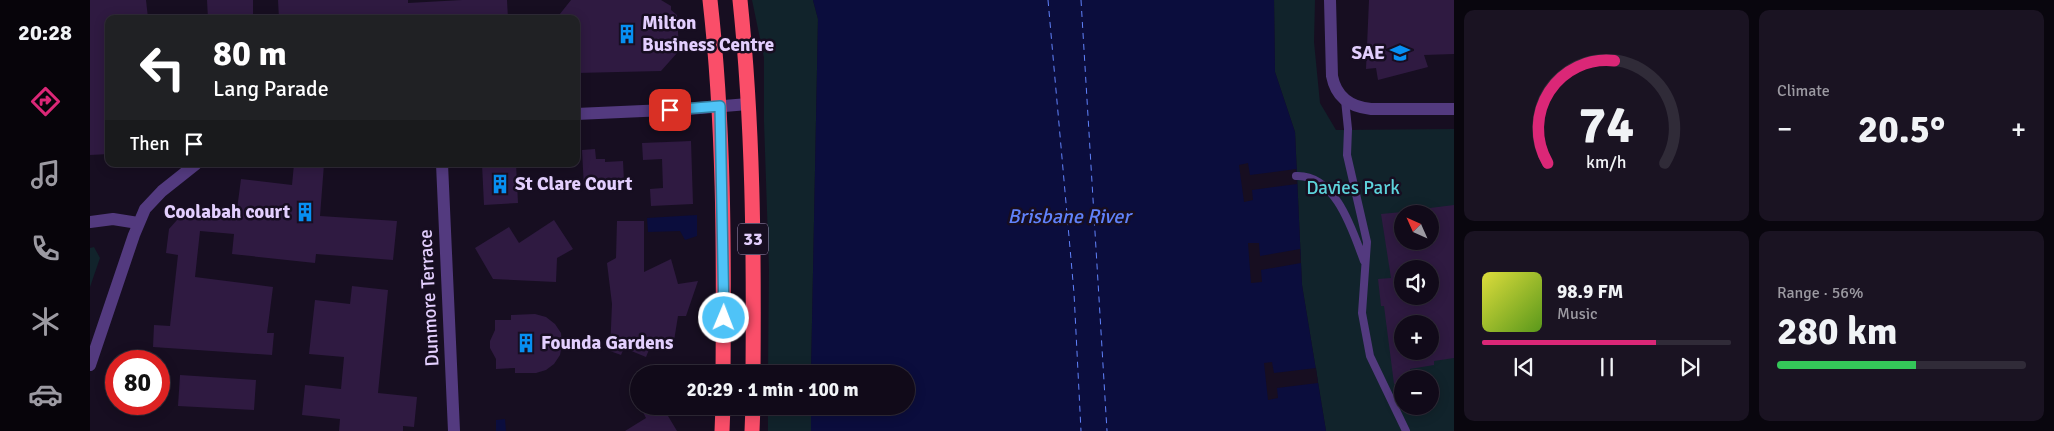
<!DOCTYPE html>
<meta charset="utf-8">
<style>
:root{--surface:#110a19;--page:#1a1322;--text:#f1f3f6;--muted:#9c9aa2;--line:#302b38;--accent:#db2777}
body{margin:0;font-family:Signika,sans-serif;background:var(--page);color:var(--text);height:100vh;display:flex;flex-direction:column;font-size:19px;white-space:nowrap}
*{box-sizing:border-box;margin:0}
p{font-size:16px;color:var(--muted)}
.icon{flex:none;width:28px;height:28px;fill:none;stroke:currentColor;stroke-width:2;stroke-linecap:round;stroke-linejoin:round}
.map{position:relative;flex:1;overflow:hidden}
.sheet{display:flex;flex-direction:column;gap:10px;padding:10px;background:#09060e;width:600px}
.sheet>*{flex:none}
.banner{position:absolute;left:15px;top:15px;width:475px;height:152px;border-radius:10px;box-shadow:0 2px 12px #0003,0 0 0 1px var(--line);background:#202124;color:#fff;overflow:hidden}
.needle{width:32px;rotate:315deg}
.buttons{position:absolute;left:1304px;top:205px;display:grid;gap:10px}
.buttons a{display:grid;place-items:center;width:45px;height:45px;border-radius:50%;background:var(--surface);box-shadow:0 2px 12px #0003,0 0 0 1px var(--line);font-size:25px}
.speed{position:absolute;left:15px;top:350px;display:flex;gap:10px;font-size:25px;font-weight:700;text-align:center}
.speed>*{display:grid;place-content:center;width:65px;height:65px;border-radius:50%;background:var(--surface);box-shadow:0 2px 12px #0003,0 0 0 1px var(--line);line-height:1}
.speed .limit{border:8px solid #d22;background:#fff;color:#111}
.pin{position:absolute;display:grid;place-items:center;width:42px;height:42px;color:#fff;margin:-21px;border-radius:10px;box-shadow:0 2px 8px #0006}
.me{position:absolute;width:55px;margin:-28px;rotate:1deg;stroke-linejoin:round;filter:drop-shadow(0 0 4px #0008)}
.turn{display:flex;align-items:center;gap:18px;height:105px;padding:0 25px;font-size:22px}
.turn .icon{width:65px;height:65px;stroke-width:2.5}
.turn b{display:block;font-size:35px;line-height:42px}
.then{display:flex;align-items:center;height:48px;padding:0 25px;background:#0003;gap:10px;font-size:19px}
.big{font-size:38px;font-weight:800;line-height:1.1}
.sheet .card{flex:1;display:flex;flex-direction:column;justify-content:center;gap:8px;min-width:0;padding:0 18px;border-radius:10px;background:var(--page)}
.sheet .dial{align-items:center;gap:0}
.dial svg{height:130px;overflow:visible;fill:none;stroke:var(--line);stroke-width:7;stroke-linecap:round;text-anchor:middle}
.dial text{fill:var(--text);stroke:none}
.song{display:flex;align-items:center;gap:15px}
.cover{width:60px;height:60px;border-radius:8px;background:linear-gradient(135deg,hsl(60 70% 55%),hsl(90 70% 35%))}
.played{height:5px;border-radius:2px;background:linear-gradient(90deg,var(--accent) 70%,var(--line) 70%)}
.keys{display:flex;justify-content:space-around;direction:ltr}
.heat{display:flex;justify-content:space-between;align-items:center;font-size:28px;direction:ltr}
.charge{height:8px;border-radius:4px;background:linear-gradient(90deg,#34c759 56%,var(--line) 0)}
.sheet .tiles{flex:1;display:grid;gap:10px;grid-template-columns:repeat(2,1fr)}
.trip{position:absolute;left:540px;top:365px;width:285px;height:50px;border-radius:25px;background:var(--surface);box-shadow:0 2px 12px #0003,0 0 0 1px var(--line);font-weight:800;line-height:50px;text-align:center}
main{display:flex;flex:1;min-height:0}
.menu{display:flex;flex-direction:column;width:90px;justify-content:space-around;align-items:center;background:#07040a;color:var(--muted)}
.menu .icon{width:35px;height:35px}
.menu .active{color:var(--accent)}
.menu b{font-size:22px;color:var(--text)}
.map>svg:first-child{display:block}
.green{fill:#11232b;fill-rule:evenodd}
.water{fill:#0b0d3d}
.pier{fill:#170e21}
.lines{fill:none;stroke-linecap:round;stroke-linejoin:round}
.ferry{stroke:#6082fb;stroke-width:1;stroke-dasharray:6 5;stroke-linecap:butt}
.building{fill:#2f1a41;fill-rule:evenodd}
.lane{stroke:#533a7f;stroke-width:8}
.street{stroke:#533a7f;stroke-width:12}
.highway{stroke:#fa4e69;stroke-width:15}
.route-casing{stroke:#337fa1;stroke-width:12}
.route{stroke:#4fc3f7;stroke-width:9}
.labels{text-anchor:middle;dominant-baseline:central;stroke-width:5;stroke-linejoin:round;paint-order:stroke}
.shield{fill:#170e21;stroke:#a695bc;stroke-width:1}
.shield-label{font-size:18px;font-weight:bold;fill:#e3cffe}
.poi-label{font-size:19px;font-weight:bold;fill:#e3cffe;stroke:#170e21;text-anchor:start}
.park-label{font-size:19px;fill:#5dd3db;stroke:#170e21}
.street-label{font-size:19px;fill:#e3cffe;stroke:#170e21}
.water-label{font-size:20px;font-style:italic;fill:#6082fb;stroke:#170e21}
</style>
<main>
<nav class="menu">
<b>20:28</b>
<svg class="icon active" aria-label="directions" viewBox="0 0 24 24"><path d="M12 3l9 9-9 9-9-9zM9 14v-3h6M13 9l2 2-2 2"/></svg>
<svg class="icon" aria-label="music" viewBox="0 0 24 24"><path d="M9 18V5l10-2v13"/><circle cx="6" cy="18" r="3"/><circle cx="16" cy="16" r="3"/></svg>
<svg class="icon" aria-label="phone" viewBox="0 0 24 24"><path d="M5 4h4l2 5-3 2q2 4 5 5l2-3 5 2v4C11 20 4 13 5 4z"/></svg>
<svg class="icon" aria-label="climate" viewBox="0 0 24 24"><path d="M12 3v18M4 7l16 10M4 17L20 7"/></svg>
<svg class="icon" aria-label="car" viewBox="0 0 24 24"><path d="M5 17H2v-5l4-1 3-4h7l3 4 3 1v5h-3M9 17h6M6 11h13"/><circle cx="7" cy="17" r="2"/><circle cx="17" cy="17" r="2"/></svg>
</nav>
<div class="map">
<svg width="1364" height="431" viewBox="0 0 1364 431">
<rect width="100%" height="100%" fill="#170e21"/>
<path class="green" d="M 662,0 L 723,0 L 728,19 L 721,374 L 678,374 L 679,269 L 674,122 L 674,58 Z
M 1184,0 L 1225,0 L 1224,42 L 1230,103 L 1246,130 L 1364,129 L 1364,431 L 1236,431 L 1212,285 L 1205,132 L 1185,72 ZM 1312,214 L 1340,214 L 1340,241 L 1312,241 ZM 1312,269 L 1340,269 L 1340,296 L 1312,296 ZM 1312,324 L 1340,324 L 1340,351 L 1312,351 ZM 1312,379 L 1340,379 L 1340,406 L 1312,406 Z
M 4,247 L 10,258 L 0,287 L 0,248 Z
M 678,406 L 721,406 L 721,431 L 678,431 Z"/>
<path class="water" d="M 723,0 L 1184,0 L 1185,72 L 1205,132 L 1212,285 L 1236,431 L 721,431 L 721,406 L 816,406 L 816,374 L 721,374 L 728,19 Z
M 607,215 L 607,236 L 595,240 L 590,231 L 558,232 L 557,218 Z
M 415,419 L 416,431 L 406,431 L 406,420 Z"/>
<path class="pier" d="M 1158,163 L 1160,175 L 1206,169 L 1207,184 L 1162,190 L 1163,200 L 1154,202 L 1149,165 Z
M 1158,243 L 1169,243 L 1170,256 L 1210,249 L 1211,263 L 1171,270 L 1172,282 L 1161,283 Z
M 1182,362 L 1184,373 L 1226,368 L 1228,383 L 1187,388 L 1188,398 L 1178,400 L 1174,363 Z"/>
<g class="lines">
<path class="ferry" d="M 958,0 L 984,293 L 991,431
M 991,0 L 1017,431"/>
</g>
<path class="building" d="M 0,0 L 56,0 L 58,18 L 19,19 L 19,154 L 0,155 Z
M 117,0 L 163,0 L 163,19 L 118,19 Z
M 188,0 L 318,0 L 318,3 L 372,0 L 417,0 L 418,19 L 189,19 Z
M 481,0 L 571,0 L 581,6 L 581,10 L 587,15 L 589,49 L 587,53 L 571,71 L 486,73 L 486,19 L 466,19 Z
M 1279,0 L 1364,0 L 1364,54 L 1334,55 L 1338,67 L 1288,80 L 1286,68 L 1276,69 Z
M 601,141 L 603,204 L 561,206 L 560,189 L 573,188 L 572,159 L 553,160 L 552,143 Z
M 505,149 L 506,159 L 515,159 L 515,162 L 533,161 L 534,182 L 507,184 L 507,187 L 494,188 L 492,150 Z
M 204,164 L 234,164 L 230,216 L 307,221 L 303,260 L 226,254 L 225,263 L 142,254 L 144,234 L 110,231 L 105,277 L 183,287 L 177,333 L 184,333 L 182,355 L 63,347 L 64,325 L 80,326 L 88,255 L 76,253 L 79,229 L 95,211 L 146,217 L 151,179 L 202,185 Z
M 392,164 L 426,164 L 428,203 L 394,205 Z
M 1364,205 L 1364,358 L 1344,361 L 1344,365 L 1320,369 L 1321,374 L 1312,375 L 1312,383 L 1304,384 L 1294,306 L 1291,306 L 1288,279 L 1301,278 L 1291,214 L 1312,212 L 1312,241 L 1340,241 L 1340,208 ZM 1312,269 L 1340,269 L 1340,296 L 1312,296 ZM 1312,324 L 1340,324 L 1340,351 L 1312,351 Z
M 464,220 L 483,249 L 467,258 L 466,282 L 403,279 L 385,248 L 419,227 L 429,243 Z
M 527,221 L 554,221 L 554,272 L 581,259 L 588,284 L 608,281 L 596,316 L 588,316 L 583,347 L 563,340 L 556,357 L 534,348 L 531,355 L 520,351 L 522,304 L 517,263 L 526,258 Z
M 262,286 L 298,290 L 288,393 L 327,397 L 324,427 L 313,426 L 313,431 L 249,431 L 250,419 L 212,415 L 215,385 L 251,389 L 254,357 L 219,354 L 225,300 L 260,304 Z
M 445,314 L 456,317 L 465,324 L 471,333 L 472,344 L 470,355 L 464,364 L 456,370 L 446,373 L 425,373 L 425,368 L 406,369 L 406,359 L 400,348 L 400,341 L 405,330 L 405,320 L 421,320 L 421,315 Z
M 90,375 L 166,380 L 164,410 L 88,406 Z
M 550,406 L 595,406 L 578,416 L 587,431 L 535,431 L 556,418 Z"/>
<g class="lines">
<path class="lane" d="M 1255,100 L 1258,129 L 1257,155 L 1277,242 L 1272,313 L 1280,356 L 1316,431
M 1206,176 C 1246,174 1263,232 1274,261"/>
<path class="street" d="M 1240,0 L 1242,76 C 1246,97 1260,107 1281,109 L 1364,109
M 486,114 L 598,109 L 658,104
M 352,164 L 364,431
M 0,222 L 23,219 L 48,223
M 0,365 L 44,235 L 55,209 L 72,191 L 106,164"/>
<path class="highway" d="M 620,0 C 634,124 634,249 633,374
M 650,0 C 663,124 664,249 663,374
M 632,431 L 633,406
M 662,431 L 663,406"/>
</g>
<g class="lines">
<defs>
<path id="route" d="M 580,110 L 630,106 L 634,318"/>
</defs>
<use href="#route" class="route-casing"/>
<use href="#route" class="route"/>
</g>
<defs>
<symbol id="building-bare" viewBox="-9 -9 18 18"><path d="M-4-6H4V6H1V3H-1V6H-4ZM-2.5-4.3h1.7v1.8h-1.7ZM.8-4.3h1.7v1.8H.8ZM-2.5-1h1.7V.8h-1.7ZM.8-1h1.7V.8H.8Z" fill="#078ff2" stroke="#170e21" stroke-width="2.5" paint-order="stroke"/></symbol>
<symbol id="university-bare" viewBox="-9 -9 18 18"><path d="M0-5L7-2L0 1L-7-2ZM-4 1L0 2.5L4 1V4Q0 6-4 4Z" fill="#078ff2" stroke="#170e21" stroke-width="2.5" paint-order="stroke"/></symbol>
</defs>
<g fill-rule="evenodd">
<use href="#building-bare" x="523" y="20" width="28" height="28"/>
<use href="#university-bare" x="1296" y="39" width="28" height="28"/>
<use href="#building-bare" x="396" y="170" width="28" height="28"/>
<use href="#building-bare" x="201" y="198" width="28" height="28"/>
<use href="#building-bare" x="422" y="329" width="28" height="28"/>
</g>
<g class="labels">
<rect class="shield" x="648" y="223.5" width="30" height="31" rx="4"/>
<g class="shield-label">
<text x="663" y="239">33</text>
</g>
<g class="poi-label">
<text x="552" y="23">Milton<tspan x="552" dy="22">Business Centre</tspan></text>
<text x="1295" y="53" text-anchor="end">SAE</text>
<text x="425" y="184">St Clare Court</text>
<text x="200" y="212" text-anchor="end">Coolabah court</text>
<text x="451" y="343">Founda Gardens</text>
</g>
<g class="park-label">
<text x="1263" y="188">Davies Park</text>
</g>
<g class="street-label">
<text transform="translate(339 298) rotate(-93)">Dunmore Terrace</text>
</g>
<g class="water-label">
<text x="979" y="216">Brisbane River</text>
</g>
</g>
</svg>
<div class="buttons">
<a><svg class="needle" viewBox="-14 -14 28 28"><path d="M0-13l5 13h-10z" fill="#e53935"/><path d="M0 13l5-13h-10z" fill="#9c9aa2"/></svg></a>
<a><svg class="icon" aria-label="sound" viewBox="0 0 24 24"><path d="M4 9h4l5-4v14l-5-4H4zM17 9q2 3 0 6"/></svg></a>
<a>+</a>
<a>−</a>
</div>
<div class="speed"><div class="limit">80</div></div>
<div class="pin" style="left:580px;top:110px;background:#d93025"><svg class="icon" aria-label="arrive" viewBox="0 0 24 24"><path d="M6 21V4h12l-3 4 3 4H6"/></svg></div>
<svg class="me" style="left:634px;top:318px" viewBox="-20 -20 40 40"><circle r="17" fill="#4fc3f7" stroke="#fff" stroke-width="3"/><path d="M0-11L8 9 0 5-8 9z" fill="#fff"/></svg>
<div class="trip">20:29 · 1 min · 100 m</div>
<div class="banner">
<div class="turn"><svg class="icon" aria-label="left" viewBox="0 0 24 24"><path d="M17 20v-9H6M10 6l-5 5 5 5"/></svg><div><b>80 m</b>Lang Parade</div></div>
<div class="then">Then<svg class="icon" aria-label="arrive" viewBox="0 0 24 24"><path d="M6 21V4h12l-3 4 3 4H6"/></svg></div>
</div>
</div>
<section class="sheet">
<div class="tiles">
<div class="card dial"><svg viewBox="0 0 100 80">
<path d="M14 69A42 42 0 1 1 86 69"/>
<path d="M14 69A42 42 0 0 1 55 6" stroke="#db2777"/>
<text x="50" y="56" font-size="32" font-weight="700">74</text>
<text x="50" y="72" font-size="11">km/h</text>
</svg></div>
<div class="card"><p>Climate</p>
<div class="heat"><a>−</a><b class="big">20.5°</b><a>+</a></div>
</div>
<div class="card">
<div class="song"><i class="cover"></i><div><b>98.9 FM</b><p>Music</p></div></div>
<div class="played"></div>
<div class="keys"><svg class="icon" aria-label="previous" viewBox="0 0 24 24"><path d="M18 5L8 12l10 7zM5 5v14"/></svg><svg class="icon" aria-label="pause" viewBox="0 0 24 24"><path d="M8 5v14M16 5v14"/></svg><svg class="icon" aria-label="next" viewBox="0 0 24 24"><path d="M6 5l10 7-10 7zM19 5v14"/></svg></div>
</div>
<div class="card"><p>Range · 56%</p><b class="big">280 km</b><div class="charge"></div></div>
</div>
</section>
</main>
